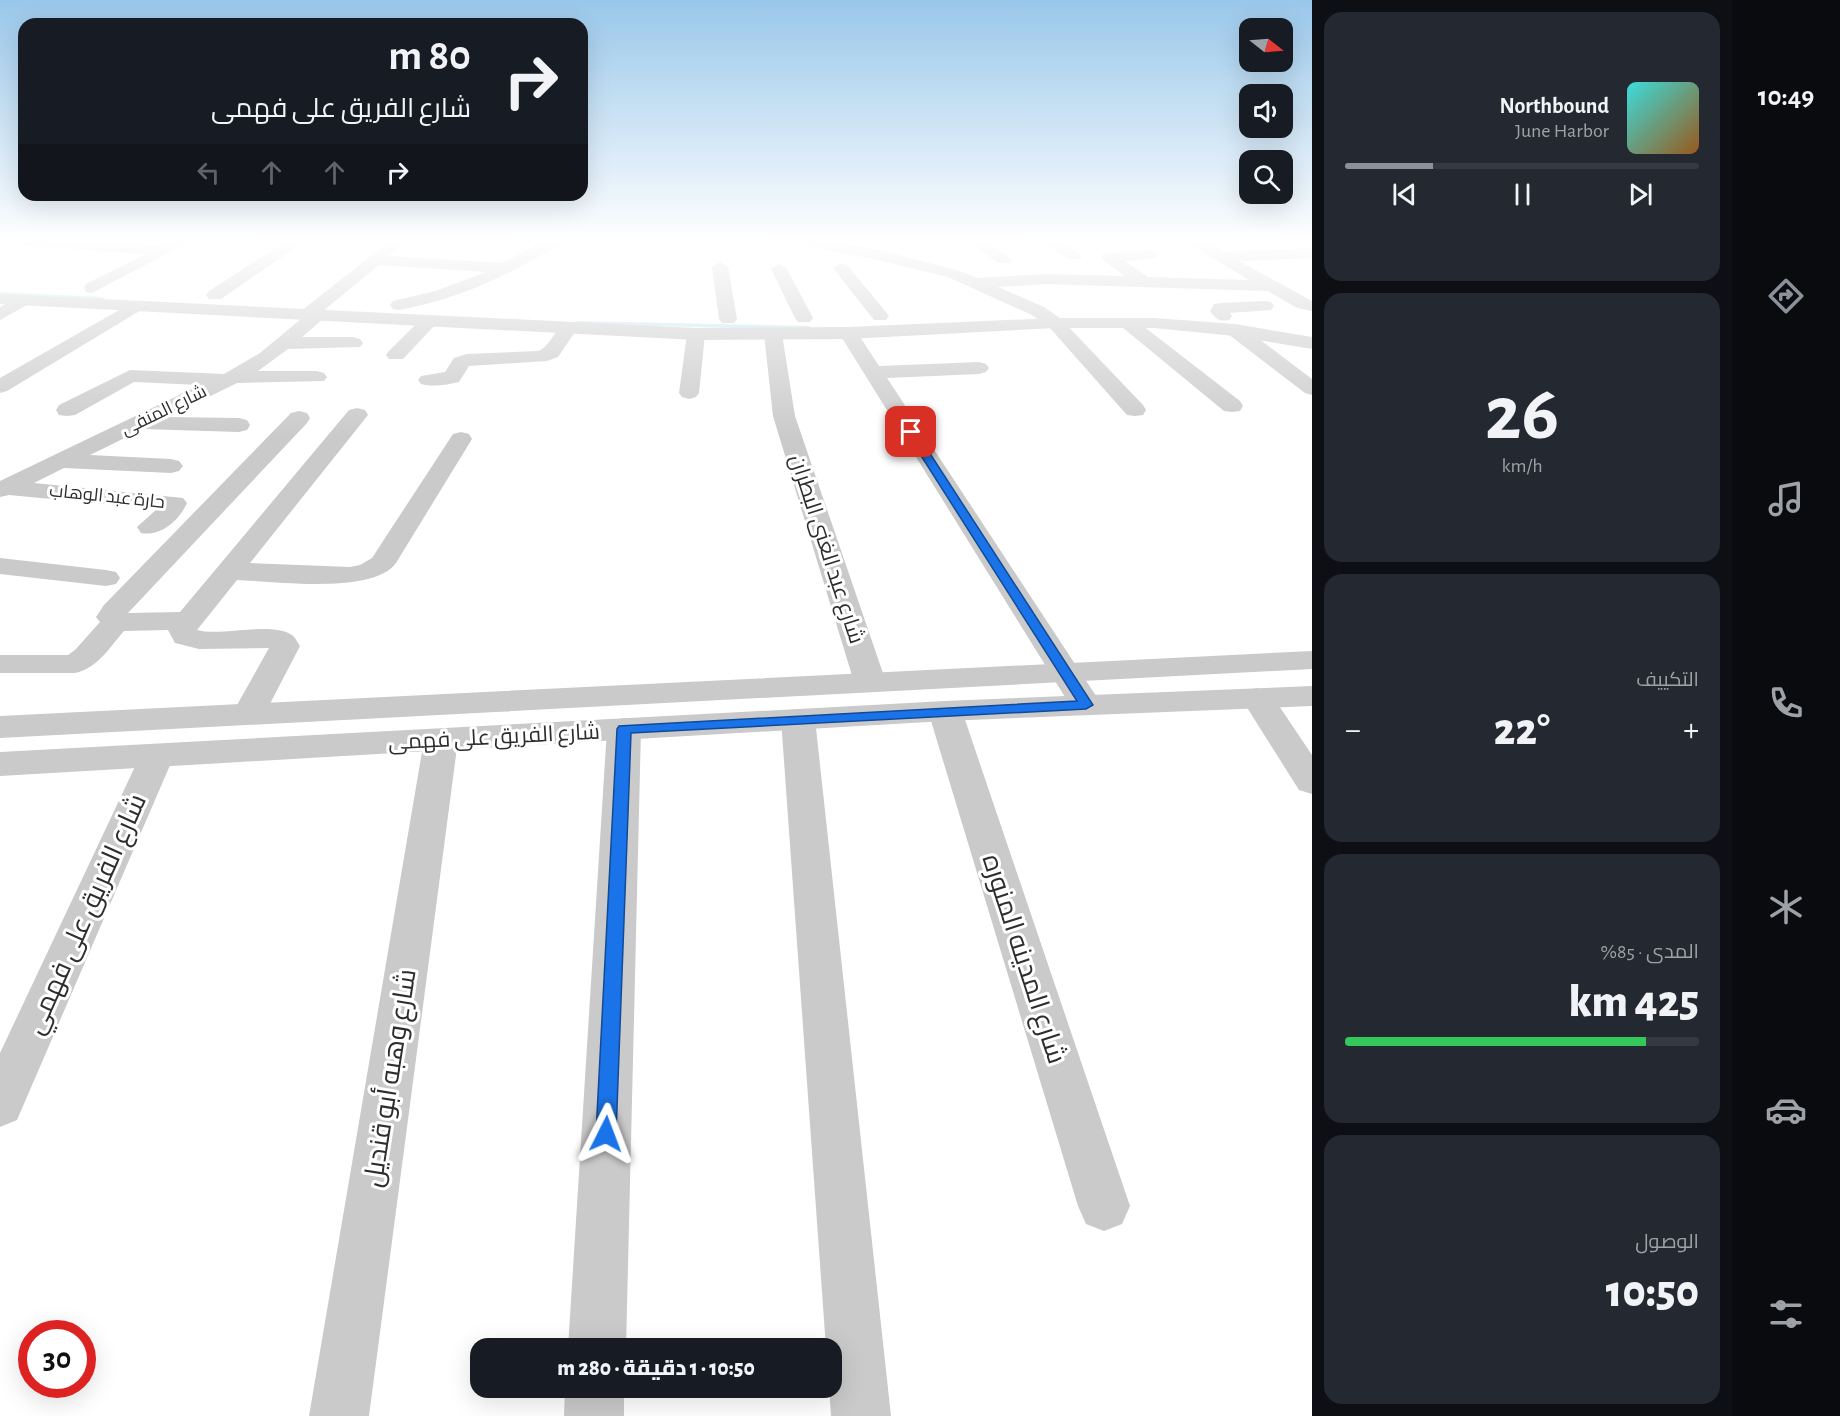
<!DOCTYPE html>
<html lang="ar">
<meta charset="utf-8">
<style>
:root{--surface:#171b24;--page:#242831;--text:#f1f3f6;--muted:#9ea1a6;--line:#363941;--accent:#8c9099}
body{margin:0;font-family:"Alegreya Sans",Cairo,sans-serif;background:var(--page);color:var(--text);direction:rtl;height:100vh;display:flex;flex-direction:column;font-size:22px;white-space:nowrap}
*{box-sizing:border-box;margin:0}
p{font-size:20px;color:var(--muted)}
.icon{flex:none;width:33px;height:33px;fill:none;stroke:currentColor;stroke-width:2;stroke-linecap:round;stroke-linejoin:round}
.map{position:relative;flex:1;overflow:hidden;direction:ltr}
.details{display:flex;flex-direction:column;gap:12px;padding:12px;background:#0d0f14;width:420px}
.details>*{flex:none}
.banner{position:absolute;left:18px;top:18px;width:570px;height:183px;border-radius:18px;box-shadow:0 6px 24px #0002;direction:rtl;background:#171b24;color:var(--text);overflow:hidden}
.needle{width:39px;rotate:107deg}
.tools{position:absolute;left:1239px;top:18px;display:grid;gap:12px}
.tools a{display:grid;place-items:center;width:54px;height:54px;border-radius:12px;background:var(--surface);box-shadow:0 6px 24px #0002;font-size:30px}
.speed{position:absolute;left:18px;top:1320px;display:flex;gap:12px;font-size:30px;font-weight:700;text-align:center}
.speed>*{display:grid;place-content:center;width:78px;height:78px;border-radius:50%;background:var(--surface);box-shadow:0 6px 24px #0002;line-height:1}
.speed .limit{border:9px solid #d22;background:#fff;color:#111}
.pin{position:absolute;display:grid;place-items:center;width:51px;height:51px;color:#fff;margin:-26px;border-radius:12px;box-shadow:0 3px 9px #0006}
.me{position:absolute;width:66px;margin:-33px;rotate:3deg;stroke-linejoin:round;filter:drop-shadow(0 0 4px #0008)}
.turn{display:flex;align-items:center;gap:21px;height:126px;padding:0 18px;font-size:27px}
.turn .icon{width:78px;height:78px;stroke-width:2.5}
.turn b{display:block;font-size:42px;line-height:51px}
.lanes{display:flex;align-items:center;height:57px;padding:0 18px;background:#0003;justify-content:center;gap:30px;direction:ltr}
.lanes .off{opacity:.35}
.big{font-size:45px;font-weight:800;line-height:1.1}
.details .card{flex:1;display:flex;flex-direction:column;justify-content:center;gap:9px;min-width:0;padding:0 21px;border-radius:18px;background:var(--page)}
.details .dial{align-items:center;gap:0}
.dial b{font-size:78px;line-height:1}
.song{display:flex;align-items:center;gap:18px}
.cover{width:72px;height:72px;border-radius:9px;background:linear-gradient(135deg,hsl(180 70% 55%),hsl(30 70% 35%))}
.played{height:6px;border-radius:3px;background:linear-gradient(90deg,var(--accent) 25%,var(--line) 25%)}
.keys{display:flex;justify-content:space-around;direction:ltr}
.heat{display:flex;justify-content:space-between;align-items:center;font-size:33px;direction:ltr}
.charge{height:9px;border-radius:4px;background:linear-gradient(90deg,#34c759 85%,var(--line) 0)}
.trip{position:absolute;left:470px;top:1338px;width:372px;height:60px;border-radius:18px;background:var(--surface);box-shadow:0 6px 24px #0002;font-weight:800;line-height:60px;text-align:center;direction:rtl}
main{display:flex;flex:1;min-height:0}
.tab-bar{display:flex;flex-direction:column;width:108px;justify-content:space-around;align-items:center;background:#090b0e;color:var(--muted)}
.tab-bar .icon{width:42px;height:42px}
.tab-bar .active{color:var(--accent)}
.tab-bar b{font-size:27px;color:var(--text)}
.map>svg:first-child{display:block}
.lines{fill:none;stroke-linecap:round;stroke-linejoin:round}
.stream{fill:#c4e4ed;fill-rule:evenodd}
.minor{fill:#cacaca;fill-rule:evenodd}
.tertiary{fill:#cacaca;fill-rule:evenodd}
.route{fill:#1a73e8;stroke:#114b97;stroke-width:1.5}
.labels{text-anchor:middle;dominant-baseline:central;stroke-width:6;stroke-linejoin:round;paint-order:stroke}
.far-street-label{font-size:18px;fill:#2d2d2d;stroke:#fff}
.street-label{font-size:22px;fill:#2d2d2d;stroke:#fff}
.near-street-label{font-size:27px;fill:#2d2d2d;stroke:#fff}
</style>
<main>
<nav class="tab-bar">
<b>10:49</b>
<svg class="icon active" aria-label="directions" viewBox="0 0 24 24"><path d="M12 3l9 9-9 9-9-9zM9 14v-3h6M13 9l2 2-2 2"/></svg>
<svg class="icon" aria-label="music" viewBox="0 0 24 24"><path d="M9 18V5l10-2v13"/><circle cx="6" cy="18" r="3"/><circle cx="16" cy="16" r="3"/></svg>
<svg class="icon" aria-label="phone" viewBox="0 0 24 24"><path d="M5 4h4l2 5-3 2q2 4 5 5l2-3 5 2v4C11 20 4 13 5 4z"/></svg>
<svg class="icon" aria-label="climate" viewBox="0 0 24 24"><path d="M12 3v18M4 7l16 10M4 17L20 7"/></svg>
<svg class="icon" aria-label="car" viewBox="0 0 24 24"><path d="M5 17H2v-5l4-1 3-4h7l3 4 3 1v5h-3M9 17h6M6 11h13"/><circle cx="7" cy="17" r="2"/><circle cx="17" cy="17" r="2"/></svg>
<svg class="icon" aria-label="filters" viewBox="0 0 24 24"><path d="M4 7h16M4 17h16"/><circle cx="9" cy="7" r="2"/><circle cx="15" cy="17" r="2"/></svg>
</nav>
<section class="details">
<div class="card">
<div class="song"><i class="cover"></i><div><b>Northbound</b><p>June Harbor</p></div></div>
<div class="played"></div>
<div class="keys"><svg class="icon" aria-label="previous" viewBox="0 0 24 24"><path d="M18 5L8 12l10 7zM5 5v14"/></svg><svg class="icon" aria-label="pause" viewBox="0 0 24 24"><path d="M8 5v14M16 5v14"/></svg><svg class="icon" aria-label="next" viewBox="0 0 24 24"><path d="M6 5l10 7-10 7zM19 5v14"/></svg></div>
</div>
<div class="card dial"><b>26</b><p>km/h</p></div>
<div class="card"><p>التكييف</p>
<div class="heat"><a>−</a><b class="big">22°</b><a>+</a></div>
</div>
<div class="card"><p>المدى · 85%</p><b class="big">425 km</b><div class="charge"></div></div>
<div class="card"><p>الوصول</p><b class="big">10:50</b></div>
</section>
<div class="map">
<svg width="1312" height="1416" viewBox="0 0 1312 1416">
<rect width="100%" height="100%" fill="#fff"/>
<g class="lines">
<path class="stream" d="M 0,292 L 102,297 L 105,299 L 102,301 L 0,296 Z
M 577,321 L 809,326 L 812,328 L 809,330 L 575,324 L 575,322 Z"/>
<path class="minor" d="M 0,239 L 67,239 L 162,246 L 176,239 L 195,239 L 92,293 L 86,292 L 84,288 L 86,284 L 146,254 L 0,244 Z
M 290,239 L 308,239 L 221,299 L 209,299 L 206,295 L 209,291 Z
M 547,239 L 565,239 C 558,248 544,254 534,259 C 491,284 447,301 399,310 L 393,309 L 390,305 L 393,301 L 435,291 L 486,272 L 379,265 L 323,311 L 326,315 L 323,319 L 302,337 L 353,337 L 360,339 L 363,343 L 360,347 L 288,349 L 258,371 L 317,371 L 324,373 L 327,377 L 324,381 L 237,383 L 168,417 L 239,418 L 247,420 L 250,425 L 247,430 L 239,432 L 143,429 L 90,455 L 171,459 L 179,461 L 183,466 L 179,471 L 171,473 L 64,468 L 34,483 L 183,498 L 187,503 C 179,521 160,537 141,533 L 137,527 L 157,509 L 9,495 L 0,497 L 0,481 L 200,385 L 134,382 L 75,415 L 67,416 L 59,415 L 56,410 L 59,405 L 130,370 L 224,374 L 260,353 L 301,319 L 298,315 L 301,311 L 386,244 L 396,244 L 399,247 L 389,256 L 503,263 Z
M 791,239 L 823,239 L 879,250 L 960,271 L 978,278 L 1046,274 L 1125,276 L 1103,260 L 1101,257 L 1103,254 L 1150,250 L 1156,252 L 1158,255 L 1156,258 L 1125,261 L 1148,277 L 1249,280 L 1182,239 L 1201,239 L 1223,252 L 1312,248 L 1312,258 L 1239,261 L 1312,301 L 1312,311 L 1297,308 L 1268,291 L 1046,284 L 998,287 L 1044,307 L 1061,319 L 1143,405 L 1146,410 L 1143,415 L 1135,416 L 1127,415 L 1049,327 L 1032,315 L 948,277 L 878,260 L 798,244 Z
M 966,239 L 984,239 L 1012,260 L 1010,263 L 998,263 Z
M 1039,239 L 1057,239 L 1082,256 L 1080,259 L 1068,259 Z
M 720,262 L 728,267 L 737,319 L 734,323 L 722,323 L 719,319 L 712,267 Z
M 841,263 L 847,265 L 886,312 L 889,316 L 886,320 L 874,320 L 833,268 Z
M 779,264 L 787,269 L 813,318 L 810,322 L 798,322 L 795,318 L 771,269 Z
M 23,295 L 29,296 L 32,300 L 29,304 L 0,320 L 0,307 Z
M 135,301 L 141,302 L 144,306 L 141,310 L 7,391 L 0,393 L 0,378 Z
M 1265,301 L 1271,302 L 1274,306 L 1271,310 L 1230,313 L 1232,316 L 1229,320 C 1219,322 1216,319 1210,311 L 1214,304 L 1220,303 Z
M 428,317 L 434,318 L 437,322 L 434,326 L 403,359 L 389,359 L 386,355 L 389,351 L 422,318 Z
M 1128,318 L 1134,319 L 1240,401 L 1243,406 L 1240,411 L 1232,412 L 1224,411 L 1122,327 L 1119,323 L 1122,319 Z
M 568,323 L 575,325 L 577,329 L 558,357 L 547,361 L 469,366 L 459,382 C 447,385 433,387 421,384 L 418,380 L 421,376 L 445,372 L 454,358 L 467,354 L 538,351 C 552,346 554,327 568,323 Z
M 1235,324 L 1242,326 L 1312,379 L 1312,395 L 1305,393 L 1228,334 L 1226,330 L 1228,326 Z
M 848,327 L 855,329 L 879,366 L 979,362 L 986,364 L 989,368 L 986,372 L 979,374 L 887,378 L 1102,705 L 1098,712 L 1086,715 L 1074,712 L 1070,705 L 839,333 L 841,329 Z
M 696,328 L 703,330 L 705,334 L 699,393 L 696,397 L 689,399 L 682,397 L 679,393 L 687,334 L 689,330 Z
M 773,328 L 780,330 L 782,334 L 795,416 L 886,682 L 881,689 L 870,692 L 859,689 L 854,682 L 773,416 L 764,334 L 766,330 Z
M 357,408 L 365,410 L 368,415 L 250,563 L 350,567 L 360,565 L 372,558 L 453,434 L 461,432 L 469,434 L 472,439 L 396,563 C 373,595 274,581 237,580 L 197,630 C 221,637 270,621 292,635 C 295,637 298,643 300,646 L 261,721 L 249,724 L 237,721 L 232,714 L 269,648 L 199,649 L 175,643 L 168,630 L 124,631 C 109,648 98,668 75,673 L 0,673 L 0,655 L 68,655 L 75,650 L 100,622 L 96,617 L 104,605 L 291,413 L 299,411 L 307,413 L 310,418 L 307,423 L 128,613 L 180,612 L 349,410 Z
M 0,558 L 106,570 L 116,572 L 120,578 L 116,584 L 106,586 L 0,574 Z
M 1257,688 L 1269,691 L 1312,755 L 1312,794 L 1299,790 L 1241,698 L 1245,691 Z
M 945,701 L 957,704 L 962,711 L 1130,1206 L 1122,1224 L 1104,1231 L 1086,1224 L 1078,1206 L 928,711 L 933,704 Z
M 798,709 L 810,712 L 815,719 L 891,1416 L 831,1416 L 829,1388 L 831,1388 L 831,1348 L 826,1348 L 781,719 L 786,712 Z
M 624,718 L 636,721 L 641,729 L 626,1348 L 568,1348 L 607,729 L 612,721 Z
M 441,729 L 453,732 L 458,740 L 369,1416 L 309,1416 L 424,740 L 429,732 Z
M 157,745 L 169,748 L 174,756 L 17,1120 L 0,1127 L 0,1053 L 140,756 L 145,748 Z
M 565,1388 L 624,1388 L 624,1416 L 564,1416 Z"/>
<path class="tertiary" d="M 0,294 L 696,328 L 848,327 L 1055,318 L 1154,318 L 1235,324 L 1312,337 L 1312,349 L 1235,336 L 1154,328 L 1055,328 L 848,339 L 696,340 L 0,304 Z
M 1312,651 L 1312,669 L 0,738 L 0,716 Z
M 1312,686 L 1312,706 L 945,721 L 0,776 L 0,752 L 945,701 Z"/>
</g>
<linearGradient id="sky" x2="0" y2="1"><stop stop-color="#99c7ea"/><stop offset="0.55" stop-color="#fff"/><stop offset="1" stop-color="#fff" stop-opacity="0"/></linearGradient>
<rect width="1312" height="438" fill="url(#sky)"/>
<path class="route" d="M 908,430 L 916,432 L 1093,705 L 1086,709 L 631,733 L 616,1134 L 613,1141 L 606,1144 L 599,1141 L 596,1134 L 617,729 L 619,726 L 1077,701 L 906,432 Z"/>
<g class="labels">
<g class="far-street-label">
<text transform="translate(164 411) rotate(-26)">شارع المنفى</text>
<text transform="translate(107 497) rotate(6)">حارة عبد الوهاب</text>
</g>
<g class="street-label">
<text transform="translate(827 549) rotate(72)">شارع عبد الغنى البطران</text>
<text transform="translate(494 737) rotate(-3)">شارع الفريق على فهمى</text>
</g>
<g class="near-street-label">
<text transform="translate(86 914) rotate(-66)">شارع الفريق على فهمي</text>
<text transform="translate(1024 959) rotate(72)">شارع المدينه المنوره</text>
<text transform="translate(390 1078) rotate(-81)">شارع وهبه أبو قنديل</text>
</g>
</g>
</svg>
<div class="tools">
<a><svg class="needle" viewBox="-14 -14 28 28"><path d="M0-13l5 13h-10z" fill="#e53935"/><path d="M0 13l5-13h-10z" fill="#9ea1a6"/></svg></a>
<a><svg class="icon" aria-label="sound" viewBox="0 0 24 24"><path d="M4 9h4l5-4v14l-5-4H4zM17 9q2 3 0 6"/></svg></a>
<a><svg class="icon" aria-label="search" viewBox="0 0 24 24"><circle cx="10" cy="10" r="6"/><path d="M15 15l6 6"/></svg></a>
</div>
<div class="speed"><div class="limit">30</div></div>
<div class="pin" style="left:911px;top:432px;background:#d93025"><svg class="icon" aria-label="arrive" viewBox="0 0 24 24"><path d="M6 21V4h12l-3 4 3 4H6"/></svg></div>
<svg class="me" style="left:606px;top:1134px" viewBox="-20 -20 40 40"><path d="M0-17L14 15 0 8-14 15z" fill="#1a73e8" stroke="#fff" stroke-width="4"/></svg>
<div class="trip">10:50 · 1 دقيقة · 280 m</div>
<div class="banner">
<div class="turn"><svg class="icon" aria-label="right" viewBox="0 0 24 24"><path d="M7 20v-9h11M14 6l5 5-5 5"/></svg><div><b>80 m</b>شارع الفريق على فهمى</div></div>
<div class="lanes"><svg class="icon off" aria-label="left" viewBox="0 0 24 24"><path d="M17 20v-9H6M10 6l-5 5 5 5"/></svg><svg class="icon off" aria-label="ahead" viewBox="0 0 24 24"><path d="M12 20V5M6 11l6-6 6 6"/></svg><svg class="icon off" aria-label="ahead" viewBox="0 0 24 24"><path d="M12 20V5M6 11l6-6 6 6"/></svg><svg class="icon" aria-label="right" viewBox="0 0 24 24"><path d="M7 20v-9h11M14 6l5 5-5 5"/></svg></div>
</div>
</div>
</main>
